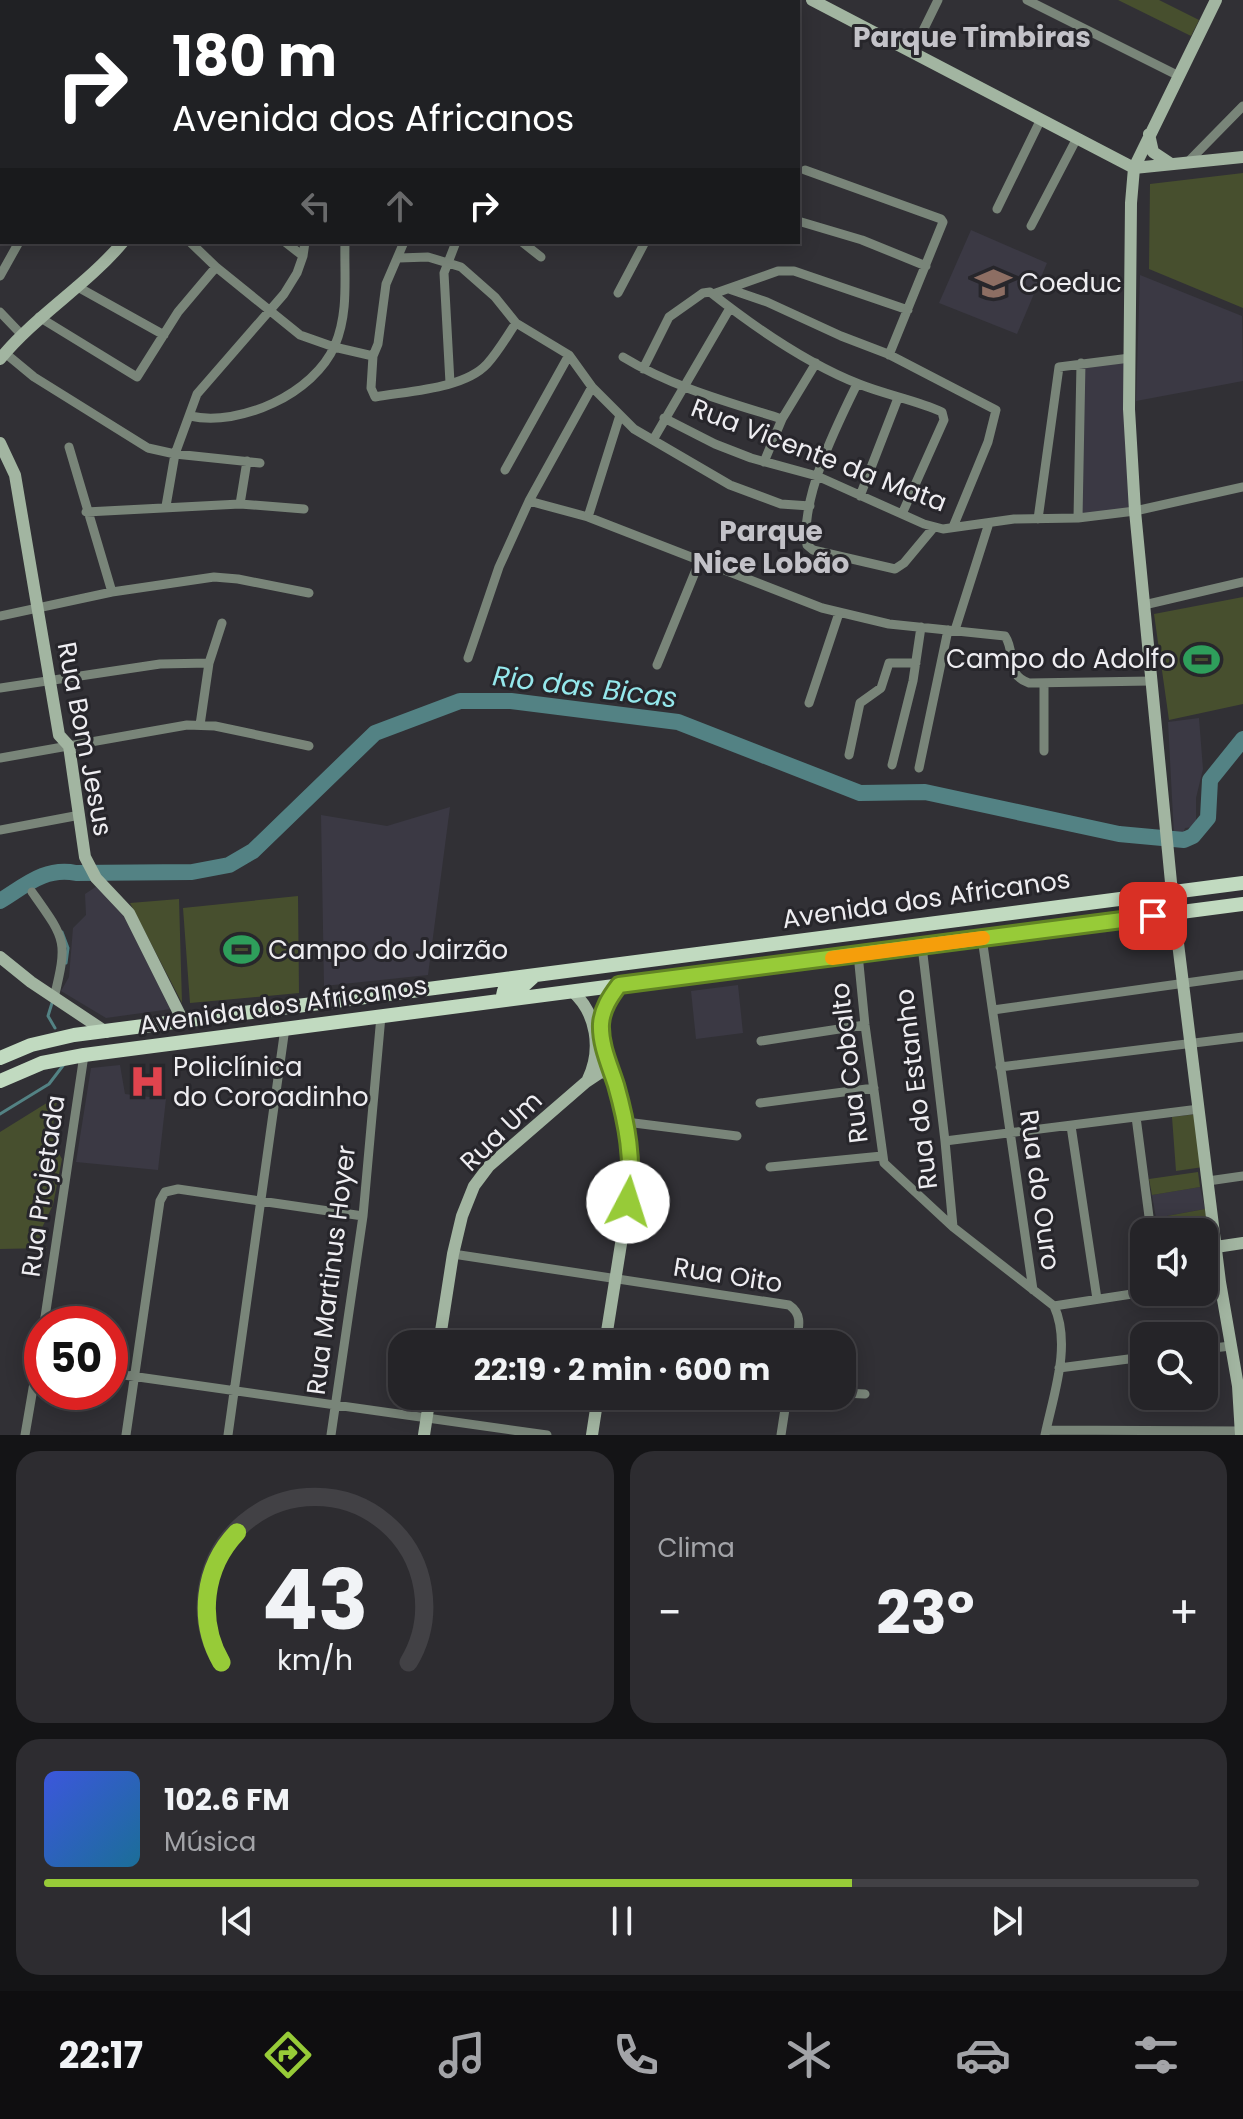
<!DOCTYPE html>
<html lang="pt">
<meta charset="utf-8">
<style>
:root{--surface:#252428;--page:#2d2c30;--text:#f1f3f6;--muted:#a3a4a8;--line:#424145;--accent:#97cb38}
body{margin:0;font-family:Poppins,sans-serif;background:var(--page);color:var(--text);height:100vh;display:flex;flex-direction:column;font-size:30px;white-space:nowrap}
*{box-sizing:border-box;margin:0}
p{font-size:26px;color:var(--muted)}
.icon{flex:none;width:44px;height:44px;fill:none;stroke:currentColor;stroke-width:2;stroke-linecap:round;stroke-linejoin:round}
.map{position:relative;height:1435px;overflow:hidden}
.drawer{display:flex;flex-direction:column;gap:16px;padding:16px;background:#141416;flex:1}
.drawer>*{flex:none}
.hud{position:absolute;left:0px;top:0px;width:800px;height:244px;box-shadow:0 4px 20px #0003,0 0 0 2px var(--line);background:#202124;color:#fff;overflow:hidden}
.buttons{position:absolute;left:1130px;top:1218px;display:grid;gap:16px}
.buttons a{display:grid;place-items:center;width:88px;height:88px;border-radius:16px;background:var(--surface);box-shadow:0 4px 20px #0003,0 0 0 2px var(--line);font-size:40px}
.speed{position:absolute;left:24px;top:1306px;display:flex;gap:16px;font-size:40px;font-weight:700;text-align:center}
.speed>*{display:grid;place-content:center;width:104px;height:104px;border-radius:50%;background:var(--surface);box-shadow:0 4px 20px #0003,0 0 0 2px var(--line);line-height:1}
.speed .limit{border:12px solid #d22;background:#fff;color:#111}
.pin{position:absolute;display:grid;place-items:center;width:68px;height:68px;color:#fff;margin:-34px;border-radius:16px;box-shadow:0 4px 12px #0006}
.me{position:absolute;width:88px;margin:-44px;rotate:5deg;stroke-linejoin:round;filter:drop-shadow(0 0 6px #0008)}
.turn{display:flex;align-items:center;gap:28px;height:168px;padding:0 40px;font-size:36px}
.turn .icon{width:104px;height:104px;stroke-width:2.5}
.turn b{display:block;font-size:56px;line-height:68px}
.lanes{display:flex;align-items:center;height:76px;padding:0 40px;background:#0003;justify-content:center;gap:40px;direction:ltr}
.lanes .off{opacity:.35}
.big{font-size:60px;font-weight:700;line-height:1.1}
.drawer .card{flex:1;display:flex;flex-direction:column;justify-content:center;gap:12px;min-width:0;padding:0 28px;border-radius:24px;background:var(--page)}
.drawer .dial{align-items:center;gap:0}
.dial svg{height:208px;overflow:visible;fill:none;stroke:var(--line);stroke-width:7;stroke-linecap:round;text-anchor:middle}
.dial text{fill:var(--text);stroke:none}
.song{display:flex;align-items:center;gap:24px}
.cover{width:96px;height:96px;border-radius:12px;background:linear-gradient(135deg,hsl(230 70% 55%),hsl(200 70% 35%))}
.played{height:8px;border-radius:4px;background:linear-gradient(90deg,var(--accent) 70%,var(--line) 70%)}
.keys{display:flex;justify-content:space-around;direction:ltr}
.heat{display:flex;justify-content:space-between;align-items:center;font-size:44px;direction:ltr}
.drawer .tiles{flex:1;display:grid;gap:16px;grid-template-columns:1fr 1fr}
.card:last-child{grid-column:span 2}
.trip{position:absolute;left:388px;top:1330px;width:468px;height:80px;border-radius:24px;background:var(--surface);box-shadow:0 4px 20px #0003,0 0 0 2px var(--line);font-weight:700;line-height:80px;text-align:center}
.menu{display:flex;height:128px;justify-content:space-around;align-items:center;background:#0f0e10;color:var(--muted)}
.menu .icon{width:56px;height:56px}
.menu .current{color:var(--accent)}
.menu b{font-size:36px;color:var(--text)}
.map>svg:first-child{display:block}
.built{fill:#3b3944}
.green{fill:#474f2e}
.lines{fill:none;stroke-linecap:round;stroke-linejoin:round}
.stream{stroke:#538284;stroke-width:3}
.river{stroke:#538284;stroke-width:16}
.street{stroke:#798579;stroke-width:9}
.secondary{stroke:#a2b5a1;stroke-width:12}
.primary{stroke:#c1dac0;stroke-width:14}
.route-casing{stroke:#628424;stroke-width:20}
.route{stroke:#97cb38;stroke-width:14}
.slow{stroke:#f59e0b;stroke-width:14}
.labels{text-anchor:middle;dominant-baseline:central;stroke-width:6;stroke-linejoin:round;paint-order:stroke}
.poi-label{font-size:26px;fill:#eeedf1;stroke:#27262b;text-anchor:start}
.street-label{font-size:26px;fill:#eeedf1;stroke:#27262b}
.neighbourhood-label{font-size:28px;font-weight:bold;fill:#c3c2c8;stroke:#27262b}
.water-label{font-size:28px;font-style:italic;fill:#95e8ec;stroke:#27262b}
</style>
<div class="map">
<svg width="1243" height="1435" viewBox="0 0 1243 1435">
<rect width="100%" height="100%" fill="#313035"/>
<path class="built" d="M 971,230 L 1047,263 L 1017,334 L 939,303 Z
M 1140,275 L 1242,316 L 1243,381 L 1136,401 Z
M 1130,358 L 1135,511 L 1078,518 L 1081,363 Z
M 1199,718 L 1203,769 L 1196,798 L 1196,823 L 1193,827 L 1185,828 L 1183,834 L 1174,836 L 1168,722 Z
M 450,807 L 428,975 L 324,986 L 321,815 L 387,826 Z
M 97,886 L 122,910 L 171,1009 L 106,1018 L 61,991 L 69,977 L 73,928 L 86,915 L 85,894 Z
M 738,985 L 743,1033 L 696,1039 L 691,991 Z
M 120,1065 L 125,1094 L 166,1099 L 158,1170 L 76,1162 L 91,1068 Z
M 1200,1187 L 1205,1209 L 1156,1218 L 1152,1195 Z"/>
<path class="green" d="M 1118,0 L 1159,0 L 1199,20 L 1191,36 Z
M 1243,173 L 1243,308 L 1149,269 L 1150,184 Z
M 1243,597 L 1243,704 L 1169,720 L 1154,614 Z
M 298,896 L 299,993 L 190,1003 L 183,908 Z
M 179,899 L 182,1003 L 130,903 Z
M 58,1096 C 54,1120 48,1137 62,1159 L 53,1205 L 39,1234 L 47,1248 L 0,1249 L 0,1132 Z
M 1197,1114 L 1203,1167 L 1176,1171 L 1172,1117 Z
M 1198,1172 L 1200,1187 L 1152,1195 L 1149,1179 Z
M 1205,1209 L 1210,1243 L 1204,1244 L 1204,1232 L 1157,1232 L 1156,1218 Z"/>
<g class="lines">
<path class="stream" d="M 62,932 L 68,948 L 66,963
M 52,1003 L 48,1016 L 55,1028
M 0,1114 L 49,1084 L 65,1063"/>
<path class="river" d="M 0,901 C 26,885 45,867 76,873 L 192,872 L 229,865 L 253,851 L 375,733 L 460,701 L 511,701 L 678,722 L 860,793 L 925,792 L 1119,834 L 1184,840 L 1193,836 L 1208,818 L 1210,780 L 1243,739"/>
<path class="street" d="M 26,0 L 27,0
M 162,0 L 164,2
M 285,0 L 287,2
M 366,0 L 369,2
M 569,0 L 573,2
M 1027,0 L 1177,75
M 115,2 L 116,0
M 222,2 L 222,0
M 455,2 L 456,0
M 548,2 L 549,0
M 605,2 L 606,0
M 671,2 L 672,0
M 712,2 L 713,0
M 761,2 L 762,0
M 913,51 L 938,0
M 0,72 L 2,73
M 1187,163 L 1243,106
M 805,170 L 941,219 L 943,222 L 889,355
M 997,209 L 1041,119
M 798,221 L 862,240 L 926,266
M 1031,226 L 1077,138
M 190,242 L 216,267 L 300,335 L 334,347 L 373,356
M 285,242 L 303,256
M 404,242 L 386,284 L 378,344 L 373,356 L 371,388 L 375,397 C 408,391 464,389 487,364 C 498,352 507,336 516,323
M 522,242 L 541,257
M 399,258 L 428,257 L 461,267 L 495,297 L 516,323 L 569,355 L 592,387 L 634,429 L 730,485 L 781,504 L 810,506
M 0,276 L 19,242
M 76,286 L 164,335
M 729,289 L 767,302 L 841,336 L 888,354 L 996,410 L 988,442 L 953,527
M 618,293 L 645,242
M 713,294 L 778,271 L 794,271 L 908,310
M 0,312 L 21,334
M 39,317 L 137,377 L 178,312 L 216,267
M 5,353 L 34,377 L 148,448 L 175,454 L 260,463
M 623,357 C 672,387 728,402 782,419
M 643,369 L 669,317 L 703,293 L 710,292 C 753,326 808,364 859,384 C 886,395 916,400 942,412 L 944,420 L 902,514
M 450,383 L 444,273 L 456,242
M 857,384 C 837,425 800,498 807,545 L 813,550 L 895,569 L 904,563 L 934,527
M 190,416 C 240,427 314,394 335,345 C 349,312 344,277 345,242
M 664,418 L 715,444 L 751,458 L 817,476 L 924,524 L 943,529 L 1014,519 L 1078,518 L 1135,511 L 1243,487
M 653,440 L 730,308
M 69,447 L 112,592
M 764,462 L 782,419 L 816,363
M 505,470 L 569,355
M 860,496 L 898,398
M 529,501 L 588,517 L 822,608 L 889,624 L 1005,636 C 1017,654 1004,674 1029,683 L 1151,681
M 240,504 L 247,461
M 166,506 L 175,454 L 197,394 L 284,294 L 297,273 L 303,256 L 305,242
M 86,512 L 240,504 L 304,509
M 588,517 L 620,415
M 1078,518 L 1081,363
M 1038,519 L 1059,367 L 1130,358
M 1144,605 L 1243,582
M 0,616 L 112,592 L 214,577 L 238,579 L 309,593
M 955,630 L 989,523
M 468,658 L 499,567 L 529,501 L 592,387
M 657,665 L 700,560
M 0,688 L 160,664 L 209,663
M 809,703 L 839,613
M 200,725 L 209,663 L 222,623
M 1044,751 L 1044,685
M 849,755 L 860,703 L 881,688 L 889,663 L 916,663
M 0,758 L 187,725 L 215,726 L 309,746
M 892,765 L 913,681 L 921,627
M 919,768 L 948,630
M 0,830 L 80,815
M 32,892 C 66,940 68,940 54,998
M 982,938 L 1033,1290
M 922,946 L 945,1141 L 953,1227
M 858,954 L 865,1025 L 884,1163 L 953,1227 L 1054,1306 C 1072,1345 1053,1396 1045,1435
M 993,1010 L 1243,975
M 761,1041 L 865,1025
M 1000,1067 L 1243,1037
M 760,1103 L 874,1088
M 1136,1117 L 1151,1232
M 626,1122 L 737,1136
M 1071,1126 L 1097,1299
M 945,1141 L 1199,1109
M 770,1167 L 882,1156
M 1208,1181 L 1243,1176
M 453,1254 L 789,1305 C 804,1315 798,1329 796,1344
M 1204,1284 L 1220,1282
M 1054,1306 L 1145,1292
M 44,1324 L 84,1055
M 440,1338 L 480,1344
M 1204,1349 L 1231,1346
M 1059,1368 L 1144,1357
M 110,1373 L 547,1435
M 842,1393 L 865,1394
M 1046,1430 L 1242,1431
M 25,1435 L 42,1336
M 126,1435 L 160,1201 L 165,1192 L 178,1189 L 363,1216
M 228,1435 L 285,1028
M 331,1435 L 363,1216 L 381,1016
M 781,1435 L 787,1396"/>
<path class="secondary" d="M 812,0 L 1134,168
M 1216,0 L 1134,168 L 1131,203 L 1129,409 L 1135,511 L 1173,903 L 1220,1282 L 1238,1386 L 1241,1435
M 331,2 L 333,0
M 1149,134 L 1153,152 L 1171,164
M 1134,168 L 1243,157
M 0,359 C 36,315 86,286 123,242
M 0,443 L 15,475 L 59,735 L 69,746 L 85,857 L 96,878 L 129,913 L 183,1021
M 0,957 L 31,982 L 106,1032
M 572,991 C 597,1013 602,1050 588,1079
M 1216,1247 L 1243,1243
M 439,1344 L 453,1254 L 462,1216 L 474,1186 L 489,1166 L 586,1082 L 601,1072 L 612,1074
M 605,1344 L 632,1175 L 626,1122 L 602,1034 L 602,1015 L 619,985
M 424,1435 L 430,1396
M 592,1435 L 598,1396"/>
<path class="primary" d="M 502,1000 L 504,991 L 522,987 L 534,976
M 0,1058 L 31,1045 L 74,1035 L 1243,883
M 0,1081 L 42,1063 L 84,1055 L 1243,904"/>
</g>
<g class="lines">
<defs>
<path id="route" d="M 628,1202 C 634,1161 627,1124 616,1085 C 610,1066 600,1045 601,1024 C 602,1009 610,997 619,985 L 1153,916"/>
</defs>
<use href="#route" class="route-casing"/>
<use href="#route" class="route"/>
<path class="slow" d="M 832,958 L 983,938"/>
</g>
<defs>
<symbol id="school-bare" viewBox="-9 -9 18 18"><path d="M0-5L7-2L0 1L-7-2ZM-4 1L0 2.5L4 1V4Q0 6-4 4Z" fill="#8d6e63" stroke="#27262b" stroke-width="2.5" paint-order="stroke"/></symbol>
<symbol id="stadium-bare" viewBox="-9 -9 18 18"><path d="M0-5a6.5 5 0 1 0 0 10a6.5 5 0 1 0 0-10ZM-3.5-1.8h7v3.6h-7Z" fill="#2e9e5b" stroke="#27262b" stroke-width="2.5" paint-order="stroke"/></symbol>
<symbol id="hospital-bare" viewBox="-9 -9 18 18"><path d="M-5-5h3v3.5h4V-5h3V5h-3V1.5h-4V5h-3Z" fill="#e0444e" stroke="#27262b" stroke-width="2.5" paint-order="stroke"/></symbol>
</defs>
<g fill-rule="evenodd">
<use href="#school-bare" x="968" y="258" width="51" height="51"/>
<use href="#stadium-bare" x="1176" y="634" width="51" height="51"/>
<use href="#stadium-bare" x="216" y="924" width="51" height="51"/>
<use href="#hospital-bare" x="122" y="1056" width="51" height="51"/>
</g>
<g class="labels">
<g class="poi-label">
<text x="1019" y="283">Coeduc</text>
<text x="1176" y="659" text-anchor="end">Campo do Adolfo</text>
<text x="268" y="950">Campo do Jairzão</text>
<text x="173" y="1067">Policlínica<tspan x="173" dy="30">do Coroadinho</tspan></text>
</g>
<g class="street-label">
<text transform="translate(819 455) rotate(21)">Rua Vicente da Mata</text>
<text transform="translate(85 739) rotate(79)">Rua Bom Jesus</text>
<text transform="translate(926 899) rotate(-8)">Avenida dos Africanos</text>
<text transform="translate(283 1005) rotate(-8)">Avenida dos Africanos</text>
<text transform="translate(849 1063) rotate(-97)">Rua Cobalto</text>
<text transform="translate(916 1089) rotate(-97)">Rua do Estanho</text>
<text transform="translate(501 1131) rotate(-44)">Rua Um</text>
<text transform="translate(43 1186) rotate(-82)">Rua Projetada</text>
<text transform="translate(1040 1190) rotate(82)">Rua do Ouro</text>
<text transform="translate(331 1270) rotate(-83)">Rua Martinus Hoyer</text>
<text transform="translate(728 1275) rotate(9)">Rua Oito</text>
</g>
<g class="neighbourhood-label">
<text x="972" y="37">Parque Timbiras</text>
<text x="771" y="531">Parque<tspan x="771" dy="32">Nice Lobão</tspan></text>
</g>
<g class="water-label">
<text transform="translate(585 687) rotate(7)">Rio das Bicas</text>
</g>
</g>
</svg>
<div class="buttons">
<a><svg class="icon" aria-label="sound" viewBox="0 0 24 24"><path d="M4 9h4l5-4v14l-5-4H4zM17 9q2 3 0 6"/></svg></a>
<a><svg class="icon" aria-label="search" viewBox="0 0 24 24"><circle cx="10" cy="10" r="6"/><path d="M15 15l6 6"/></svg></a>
</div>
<div class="speed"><div class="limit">50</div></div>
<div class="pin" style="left:1153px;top:916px;background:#d93025"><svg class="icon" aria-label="arrive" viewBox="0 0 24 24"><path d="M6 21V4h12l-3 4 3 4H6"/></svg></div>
<svg class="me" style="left:628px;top:1202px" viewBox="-20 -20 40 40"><circle r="19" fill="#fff"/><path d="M0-13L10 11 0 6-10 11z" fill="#97cb38"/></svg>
<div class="trip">22:19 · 2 min · 600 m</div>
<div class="hud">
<div class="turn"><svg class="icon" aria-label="right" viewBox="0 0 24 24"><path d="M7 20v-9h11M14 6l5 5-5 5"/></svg><div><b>180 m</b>Avenida dos Africanos</div></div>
<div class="lanes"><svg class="icon off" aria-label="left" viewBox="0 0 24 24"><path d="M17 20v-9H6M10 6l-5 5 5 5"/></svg><svg class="icon off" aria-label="ahead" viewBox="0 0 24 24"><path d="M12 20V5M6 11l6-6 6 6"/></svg><svg class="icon" aria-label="right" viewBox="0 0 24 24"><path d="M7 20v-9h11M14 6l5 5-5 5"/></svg></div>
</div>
</div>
<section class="drawer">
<div class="tiles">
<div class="card dial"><svg viewBox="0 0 100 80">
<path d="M14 69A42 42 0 1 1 86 69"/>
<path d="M14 69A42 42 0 0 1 20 19" stroke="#97cb38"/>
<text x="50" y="56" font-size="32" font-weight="700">43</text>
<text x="50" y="72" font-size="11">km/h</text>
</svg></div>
<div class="card"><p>Clima</p>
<div class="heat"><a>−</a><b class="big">23°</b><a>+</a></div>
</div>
<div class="card">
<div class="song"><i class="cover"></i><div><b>102.6 FM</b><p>Música</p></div></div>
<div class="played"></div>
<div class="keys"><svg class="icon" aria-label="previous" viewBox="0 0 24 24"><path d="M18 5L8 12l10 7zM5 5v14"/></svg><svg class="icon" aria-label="pause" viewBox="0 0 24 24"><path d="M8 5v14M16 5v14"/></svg><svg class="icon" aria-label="next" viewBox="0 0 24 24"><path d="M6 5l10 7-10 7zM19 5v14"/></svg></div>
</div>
</div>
</section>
<nav class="menu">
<b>22:17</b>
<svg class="icon current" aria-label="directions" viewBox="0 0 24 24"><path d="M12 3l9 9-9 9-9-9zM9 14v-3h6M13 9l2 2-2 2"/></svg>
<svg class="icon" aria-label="music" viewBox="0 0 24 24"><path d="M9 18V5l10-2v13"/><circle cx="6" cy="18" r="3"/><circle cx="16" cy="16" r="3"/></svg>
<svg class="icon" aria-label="phone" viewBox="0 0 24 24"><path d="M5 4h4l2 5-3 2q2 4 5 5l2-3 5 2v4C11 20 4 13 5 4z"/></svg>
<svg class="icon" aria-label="climate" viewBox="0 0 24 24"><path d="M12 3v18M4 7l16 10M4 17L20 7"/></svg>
<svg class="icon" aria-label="car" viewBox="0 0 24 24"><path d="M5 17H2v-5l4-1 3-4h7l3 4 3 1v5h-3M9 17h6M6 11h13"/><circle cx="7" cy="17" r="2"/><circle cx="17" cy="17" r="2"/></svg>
<svg class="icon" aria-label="filters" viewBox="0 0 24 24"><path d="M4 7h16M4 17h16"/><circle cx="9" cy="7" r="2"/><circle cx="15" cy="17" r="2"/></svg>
</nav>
